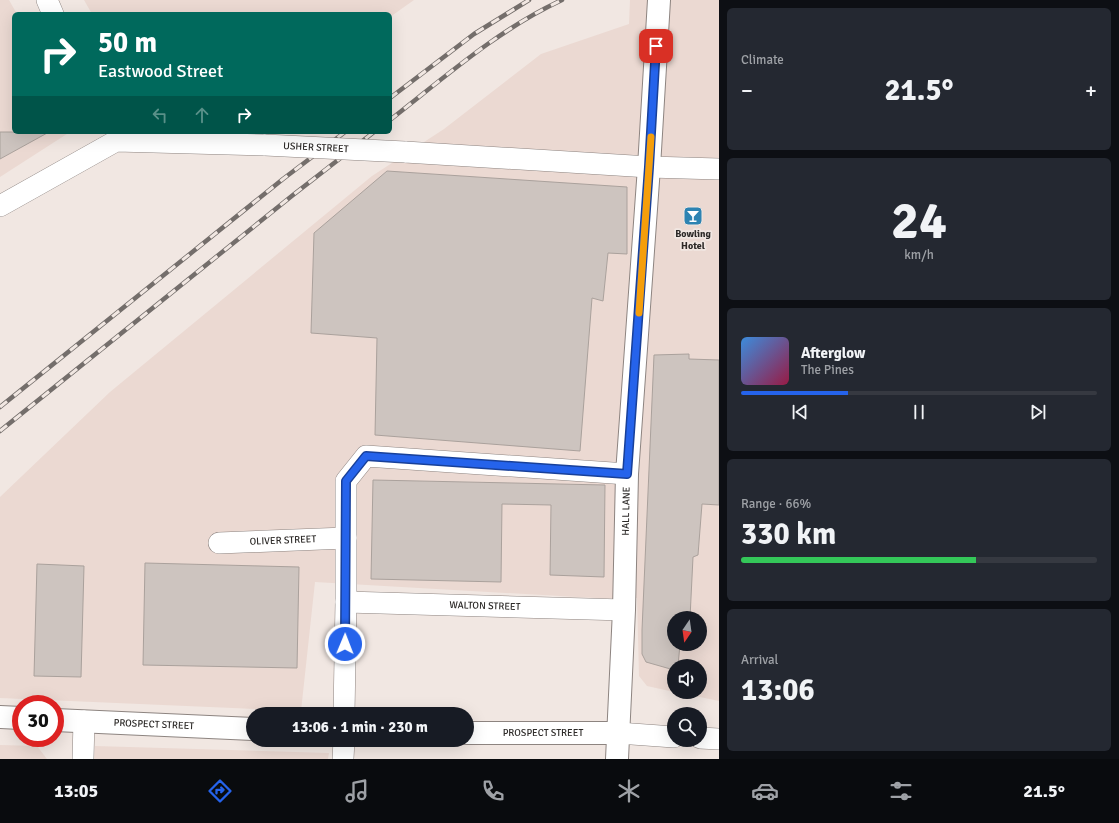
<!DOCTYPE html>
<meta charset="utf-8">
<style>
:root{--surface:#171b24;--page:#242831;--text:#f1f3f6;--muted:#9ea1a6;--line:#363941;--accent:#2563eb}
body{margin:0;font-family:Signika,sans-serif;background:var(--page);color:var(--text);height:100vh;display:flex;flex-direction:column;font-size:15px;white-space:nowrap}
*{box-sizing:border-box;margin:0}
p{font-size:13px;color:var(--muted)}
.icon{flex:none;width:22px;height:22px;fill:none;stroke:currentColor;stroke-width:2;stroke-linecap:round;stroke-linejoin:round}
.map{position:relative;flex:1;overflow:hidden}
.details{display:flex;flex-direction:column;gap:8px;padding:8px;background:#0d0f14;width:400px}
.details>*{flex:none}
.top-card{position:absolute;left:12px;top:12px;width:380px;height:122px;border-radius:6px;box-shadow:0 4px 16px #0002;background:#00695c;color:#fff;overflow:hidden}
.needle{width:26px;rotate:193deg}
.controls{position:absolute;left:667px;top:611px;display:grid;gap:8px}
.controls a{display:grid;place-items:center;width:40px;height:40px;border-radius:50%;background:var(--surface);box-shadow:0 4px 16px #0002;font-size:20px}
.speed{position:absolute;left:12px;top:695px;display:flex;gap:8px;font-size:20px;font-weight:700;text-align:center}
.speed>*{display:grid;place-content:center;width:52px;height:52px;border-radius:50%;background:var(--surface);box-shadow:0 4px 16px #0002;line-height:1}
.speed .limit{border:6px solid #d22;background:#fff;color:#111}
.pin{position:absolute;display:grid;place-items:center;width:34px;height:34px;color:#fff;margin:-17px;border-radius:8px;box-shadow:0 2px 6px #0006}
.me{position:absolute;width:44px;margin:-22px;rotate:1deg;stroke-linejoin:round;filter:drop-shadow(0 0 3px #0008)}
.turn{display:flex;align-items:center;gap:14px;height:84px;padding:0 20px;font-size:18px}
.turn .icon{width:52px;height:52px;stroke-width:2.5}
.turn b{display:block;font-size:28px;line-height:34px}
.lanes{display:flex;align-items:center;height:38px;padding:0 20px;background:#0003;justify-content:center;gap:20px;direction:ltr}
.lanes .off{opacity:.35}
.big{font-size:30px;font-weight:800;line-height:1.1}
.details .widget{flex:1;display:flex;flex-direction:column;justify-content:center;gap:6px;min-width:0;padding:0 14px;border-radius:6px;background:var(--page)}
.details .dial{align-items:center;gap:0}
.dial b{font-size:52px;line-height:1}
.song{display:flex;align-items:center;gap:12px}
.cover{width:48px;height:48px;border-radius:6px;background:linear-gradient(135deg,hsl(210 70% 55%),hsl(340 70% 35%))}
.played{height:4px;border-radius:2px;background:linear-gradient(90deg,var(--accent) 30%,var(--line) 30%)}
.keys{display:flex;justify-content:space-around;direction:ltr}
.heat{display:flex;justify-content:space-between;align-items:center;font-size:22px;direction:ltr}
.charge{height:6px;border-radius:3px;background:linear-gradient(90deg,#34c759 66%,var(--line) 0)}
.trip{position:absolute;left:246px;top:707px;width:228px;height:40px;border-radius:20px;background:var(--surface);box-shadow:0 4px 16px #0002;font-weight:800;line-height:40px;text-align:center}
.dock{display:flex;height:64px;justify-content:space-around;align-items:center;background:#090b0e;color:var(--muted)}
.dock .icon{width:28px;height:28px}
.dock .active{color:var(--accent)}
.dock b{font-size:18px;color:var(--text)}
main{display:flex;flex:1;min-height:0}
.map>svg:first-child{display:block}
.built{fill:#ebd9d2;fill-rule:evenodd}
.building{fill:#cdc4bf;stroke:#aaa19c}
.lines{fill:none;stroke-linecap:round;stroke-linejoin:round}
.street-casing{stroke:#8d8480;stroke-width:22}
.secondary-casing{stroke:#8d8480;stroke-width:24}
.street{stroke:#fff;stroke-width:21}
.secondary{stroke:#fff;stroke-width:22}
.rail-casing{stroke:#746e6b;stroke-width:4.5}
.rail{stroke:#f1e7e2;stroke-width:3;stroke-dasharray:9;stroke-linecap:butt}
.street-bridge-casing{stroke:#8d8480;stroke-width:22;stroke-linecap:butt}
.street-bridge{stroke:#fff;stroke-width:21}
.route-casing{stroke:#184099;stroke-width:10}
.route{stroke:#2563eb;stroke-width:7}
.slow{stroke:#f59e0b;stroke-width:7}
.labels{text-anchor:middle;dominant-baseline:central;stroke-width:3.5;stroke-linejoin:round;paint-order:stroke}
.street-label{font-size:10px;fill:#2d2a28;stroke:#f1e7e2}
.poi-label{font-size:10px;font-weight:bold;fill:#2d2a28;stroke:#f1e7e2}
</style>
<main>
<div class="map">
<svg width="719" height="759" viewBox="0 0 719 759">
<rect width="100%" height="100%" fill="#f1e7e2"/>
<path class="built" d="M 0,0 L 9,0 L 17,14 L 14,14 L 14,132 L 70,132 L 0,177 Z
M 84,0 L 414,0 L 390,17 L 390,14 L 92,14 Z
M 630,0 L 719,0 L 719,701 L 676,692 L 700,692 L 700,666 L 674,666 L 674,692 L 647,686 L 639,676 L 637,598 L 595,598 L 315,582 L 301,711 L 0,698 L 0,497 L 110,392 L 372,176 L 444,129 L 541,54 L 629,24 ZM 674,618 L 700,618 L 700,644 L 674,644 Z
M 0,745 L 37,746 L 47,759 L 0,759 Z
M 95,746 L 329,753 L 328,759 L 94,759 Z"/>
<path class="building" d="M 0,132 L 49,132 L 0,159 Z
M 387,171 L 627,187 L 627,254 L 608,253 L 603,301 L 592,298 L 580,451 L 375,435 L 377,338 L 311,333 L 314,233 Z
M 689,354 L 689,359 L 719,360 L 719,505 L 702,504 L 698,555 L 693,557 L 690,618 L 674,618 L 674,644 L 680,644 L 678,666 L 674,666 L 674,670 L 646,662 L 642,654 L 642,630 L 654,355 Z
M 373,480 L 605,485 L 604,577 L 550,575 L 551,505 L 502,504 L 501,582 L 371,579 Z
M 145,563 L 299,567 L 297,668 L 143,665 Z
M 37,564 L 84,566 L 81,677 L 34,676 Z"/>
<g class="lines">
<defs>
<g id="street">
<path d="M 47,0 L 53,14"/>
<path d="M 405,152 L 649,167 L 719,169"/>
<path d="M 0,206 L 116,141 L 265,145"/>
<path id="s1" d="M 219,543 L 346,538"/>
<path id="s2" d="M 346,602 L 624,610"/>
<path d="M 344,714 L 346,602 L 346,481 L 366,456 L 627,474"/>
<path d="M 618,733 L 674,737"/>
<path d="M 700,738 L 719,739"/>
<path d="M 83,759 L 84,721"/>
<path d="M 343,759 L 344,740"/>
</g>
<g id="secondary">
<path d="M 0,717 L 21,718"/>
<path id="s3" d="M 55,720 L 253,729"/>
<path id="s4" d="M 467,733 L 618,733"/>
<path id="s5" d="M 617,759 L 624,610 L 627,474 L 649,167 L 659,0"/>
</g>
</defs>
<use href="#street" class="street-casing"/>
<use href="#secondary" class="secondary-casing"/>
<use href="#street" class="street"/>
<use href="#secondary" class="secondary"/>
<defs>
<path id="rail" d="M 390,98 L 474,34 L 529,0
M 390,120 C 445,77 499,29 562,0
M 0,407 L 283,179 L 345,132
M 0,431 L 293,195 L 374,132"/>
</defs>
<use href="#rail" class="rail-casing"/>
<use href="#rail" class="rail"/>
<defs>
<g id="street-bridge">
<path id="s6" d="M 265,145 L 405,152"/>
</g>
</defs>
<use href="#street-bridge" class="street-bridge-casing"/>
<use href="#street-bridge" class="street-bridge"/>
</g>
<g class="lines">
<defs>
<path id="route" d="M 345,644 L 346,481 L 366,456 L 627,474 L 649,167 L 656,46"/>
</defs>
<use href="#route" class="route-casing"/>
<use href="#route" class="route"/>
<path class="slow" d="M 639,313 L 651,137"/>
</g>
<defs>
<symbol id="bar-square" viewBox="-11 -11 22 22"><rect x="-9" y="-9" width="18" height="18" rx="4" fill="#2d83b2" stroke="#f1e7e2"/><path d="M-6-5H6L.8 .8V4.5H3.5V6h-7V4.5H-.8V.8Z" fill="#fff"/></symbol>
</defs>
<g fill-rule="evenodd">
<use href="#bar-square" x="682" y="205" width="22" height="22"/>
</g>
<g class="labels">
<g class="street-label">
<text stroke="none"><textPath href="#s6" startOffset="51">USHER STREET</textPath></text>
<text stroke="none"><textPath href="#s5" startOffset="248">HALL LANE</textPath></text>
<text stroke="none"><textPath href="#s1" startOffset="64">OLIVER STREET</textPath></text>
<text stroke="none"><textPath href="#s2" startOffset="139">WALTON STREET</textPath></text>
<text stroke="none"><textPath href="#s3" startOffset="99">PROSPECT STREET</textPath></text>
<text stroke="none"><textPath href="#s4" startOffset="76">PROSPECT STREET</textPath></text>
</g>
<g class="poi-label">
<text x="693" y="234">Bowling<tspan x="693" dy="12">Hotel</tspan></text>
</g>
</g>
</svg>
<div class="controls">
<a><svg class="needle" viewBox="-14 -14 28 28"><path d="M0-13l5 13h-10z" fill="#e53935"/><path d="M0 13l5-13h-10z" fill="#9ea1a6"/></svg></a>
<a><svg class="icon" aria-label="sound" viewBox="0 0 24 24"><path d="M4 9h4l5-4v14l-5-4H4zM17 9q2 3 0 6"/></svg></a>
<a><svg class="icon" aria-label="search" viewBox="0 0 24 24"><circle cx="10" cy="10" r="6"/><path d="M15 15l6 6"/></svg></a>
</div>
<div class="speed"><div class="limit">30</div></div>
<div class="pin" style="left:656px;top:46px;background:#d93025"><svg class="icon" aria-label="arrive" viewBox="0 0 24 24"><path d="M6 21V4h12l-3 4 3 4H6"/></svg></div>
<svg class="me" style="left:345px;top:644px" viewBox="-20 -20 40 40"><circle r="17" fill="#2563eb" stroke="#fff" stroke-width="3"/><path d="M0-11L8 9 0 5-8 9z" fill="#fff"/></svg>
<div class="trip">13:06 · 1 min · 230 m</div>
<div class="top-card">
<div class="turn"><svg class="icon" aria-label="right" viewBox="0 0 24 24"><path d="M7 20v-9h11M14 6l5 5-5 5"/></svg><div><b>50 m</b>Eastwood Street</div></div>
<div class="lanes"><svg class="icon off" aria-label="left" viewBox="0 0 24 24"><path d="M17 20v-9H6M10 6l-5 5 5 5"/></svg><svg class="icon off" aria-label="ahead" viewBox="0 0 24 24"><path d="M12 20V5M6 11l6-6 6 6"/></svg><svg class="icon" aria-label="right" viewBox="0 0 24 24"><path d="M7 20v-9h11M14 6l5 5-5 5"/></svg></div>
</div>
</div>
<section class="details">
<div class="widget"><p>Climate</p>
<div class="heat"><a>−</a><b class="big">21.5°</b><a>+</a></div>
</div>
<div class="widget dial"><b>24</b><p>km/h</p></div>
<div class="widget">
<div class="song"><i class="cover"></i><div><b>Afterglow</b><p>The Pines</p></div></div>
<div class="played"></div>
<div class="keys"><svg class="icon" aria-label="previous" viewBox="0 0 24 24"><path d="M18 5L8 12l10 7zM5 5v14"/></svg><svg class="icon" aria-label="pause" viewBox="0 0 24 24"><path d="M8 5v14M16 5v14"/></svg><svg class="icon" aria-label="next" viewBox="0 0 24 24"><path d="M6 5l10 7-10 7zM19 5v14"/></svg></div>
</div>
<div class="widget"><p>Range · 66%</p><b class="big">330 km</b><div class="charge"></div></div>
<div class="widget"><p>Arrival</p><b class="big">13:06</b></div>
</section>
</main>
<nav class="dock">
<b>13:05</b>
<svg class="icon active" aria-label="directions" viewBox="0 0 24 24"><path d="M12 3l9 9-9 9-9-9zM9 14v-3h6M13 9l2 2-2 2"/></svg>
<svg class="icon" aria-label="music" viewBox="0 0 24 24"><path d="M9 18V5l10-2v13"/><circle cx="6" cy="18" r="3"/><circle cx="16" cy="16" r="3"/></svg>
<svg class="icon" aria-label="phone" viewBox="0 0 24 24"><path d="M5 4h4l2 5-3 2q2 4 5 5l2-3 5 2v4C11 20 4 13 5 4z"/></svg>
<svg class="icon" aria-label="climate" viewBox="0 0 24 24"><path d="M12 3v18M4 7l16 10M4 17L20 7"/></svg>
<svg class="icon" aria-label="car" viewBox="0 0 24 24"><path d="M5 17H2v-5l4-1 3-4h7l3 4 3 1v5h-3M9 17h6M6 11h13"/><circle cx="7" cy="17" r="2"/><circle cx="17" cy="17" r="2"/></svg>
<svg class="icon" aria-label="filters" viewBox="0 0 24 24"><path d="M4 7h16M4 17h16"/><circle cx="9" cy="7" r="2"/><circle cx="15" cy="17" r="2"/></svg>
<b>21.5°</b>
</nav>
